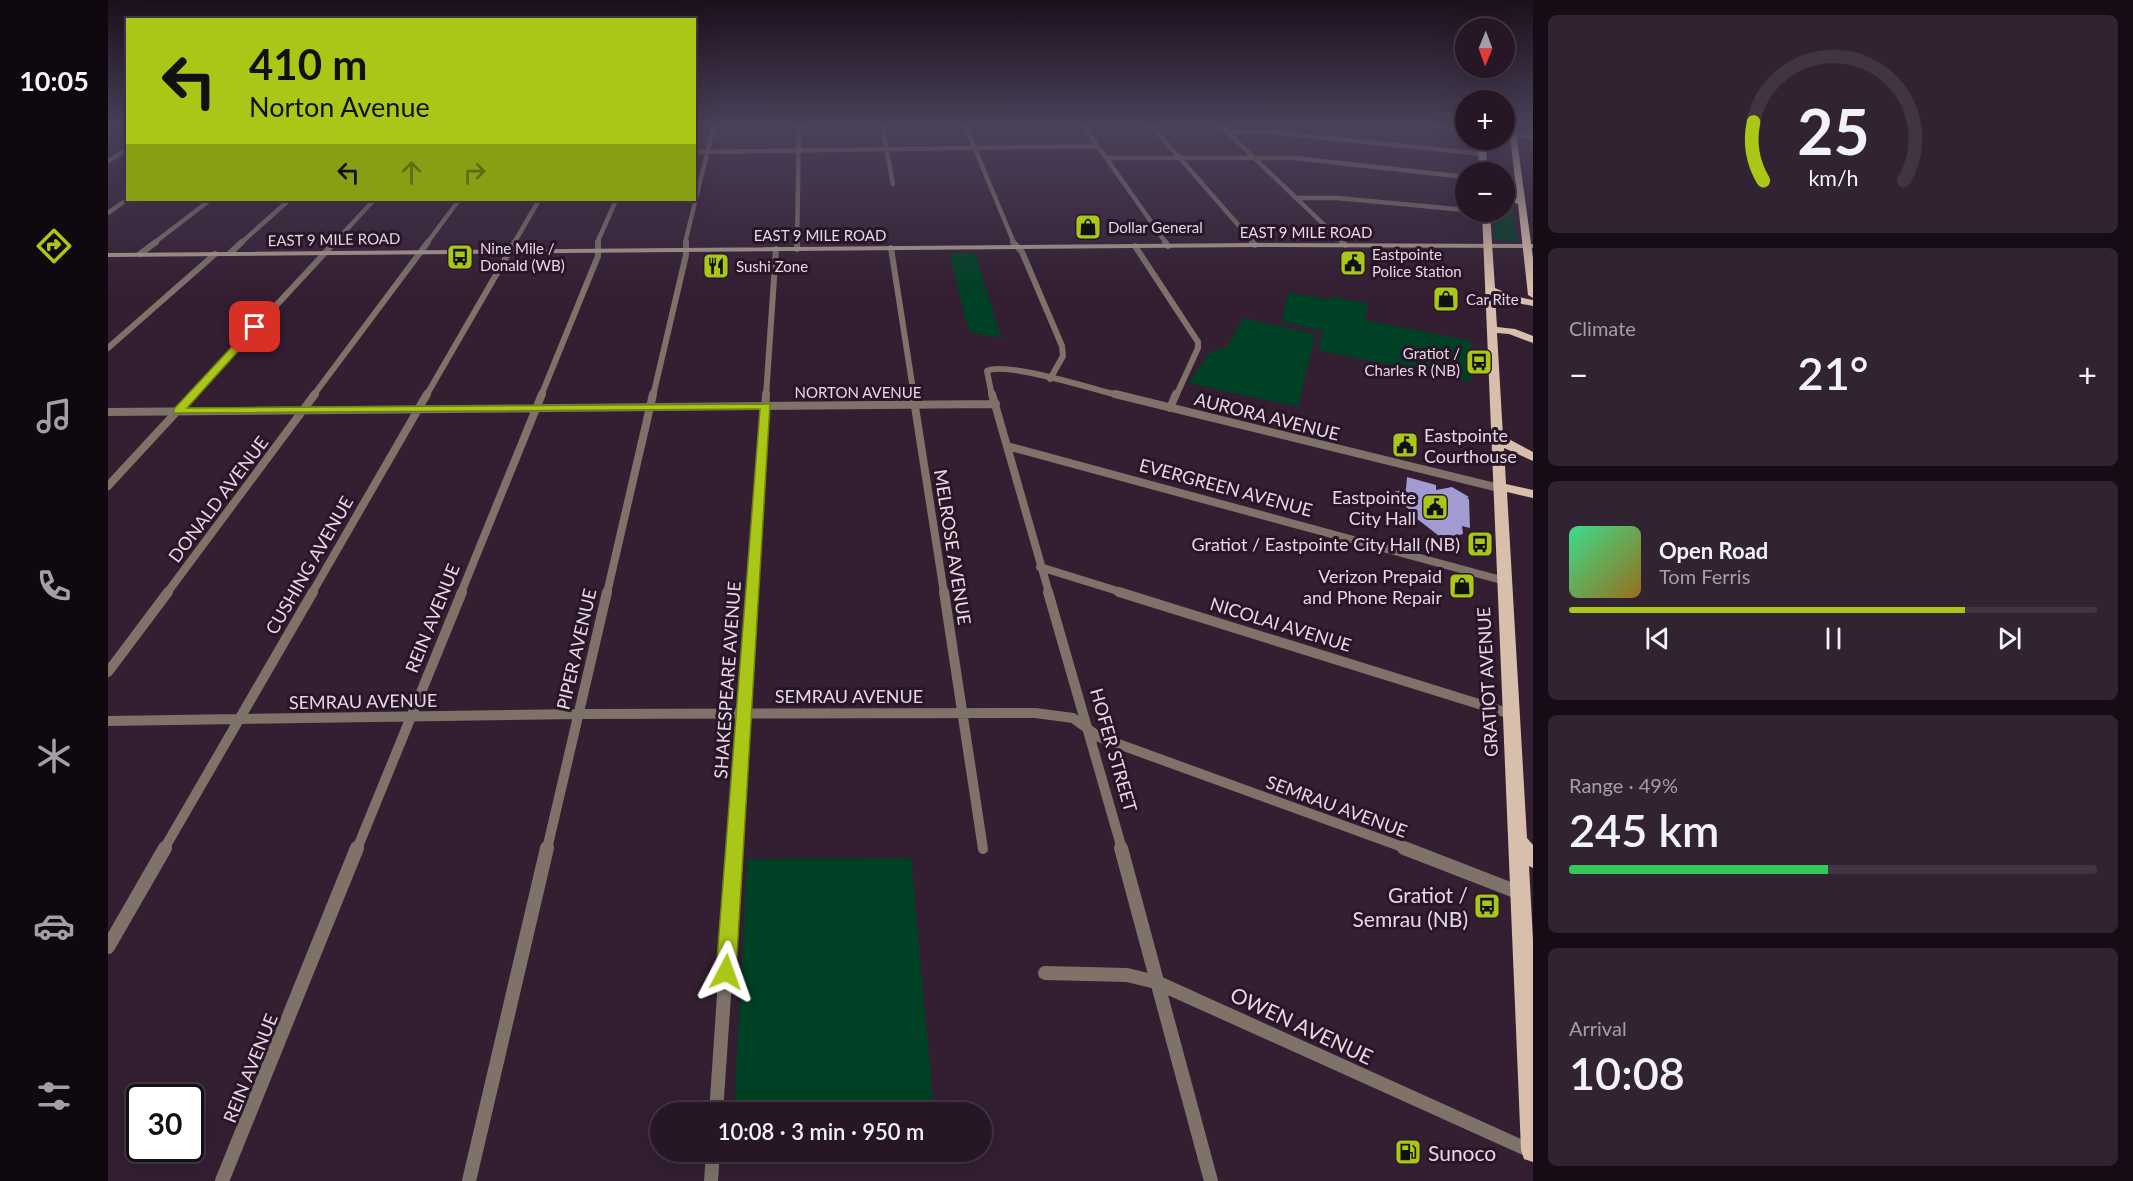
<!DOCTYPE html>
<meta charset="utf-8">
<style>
:root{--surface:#261626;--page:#322332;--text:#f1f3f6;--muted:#a49fa7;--line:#423543;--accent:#aac718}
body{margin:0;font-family:Lato,sans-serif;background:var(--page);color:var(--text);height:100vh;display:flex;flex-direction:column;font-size:22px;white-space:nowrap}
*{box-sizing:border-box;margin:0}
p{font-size:20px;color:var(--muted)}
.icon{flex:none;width:33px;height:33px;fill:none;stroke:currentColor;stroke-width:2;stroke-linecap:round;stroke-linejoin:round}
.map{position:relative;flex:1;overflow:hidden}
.drawer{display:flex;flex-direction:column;gap:15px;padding:15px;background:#150c15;width:600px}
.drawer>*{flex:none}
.guide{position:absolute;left:18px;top:18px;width:570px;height:183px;border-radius:0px;box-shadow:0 6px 24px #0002,0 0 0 2px var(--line);background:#aac718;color:#111;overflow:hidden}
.needle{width:39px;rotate:181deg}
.tools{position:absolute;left:1347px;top:18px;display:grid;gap:12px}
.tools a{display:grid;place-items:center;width:60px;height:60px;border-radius:50%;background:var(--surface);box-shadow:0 6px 24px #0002,0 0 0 2px var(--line);font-size:30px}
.speed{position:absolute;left:18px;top:1084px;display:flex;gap:12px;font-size:30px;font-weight:700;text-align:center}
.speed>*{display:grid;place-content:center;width:78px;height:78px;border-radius:50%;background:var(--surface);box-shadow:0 6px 24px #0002,0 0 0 2px var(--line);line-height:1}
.speed .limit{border:3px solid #111;border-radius:9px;background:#fff;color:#111}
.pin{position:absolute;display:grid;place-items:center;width:51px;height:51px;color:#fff;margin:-26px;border-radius:12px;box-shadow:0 3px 9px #0006}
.me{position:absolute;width:66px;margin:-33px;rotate:4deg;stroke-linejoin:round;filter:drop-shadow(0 0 4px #0008)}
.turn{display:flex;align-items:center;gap:21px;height:126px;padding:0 24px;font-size:27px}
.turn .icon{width:78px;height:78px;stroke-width:2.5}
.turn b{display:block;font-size:42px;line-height:51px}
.lanes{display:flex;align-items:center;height:57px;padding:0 24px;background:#0003;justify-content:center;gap:30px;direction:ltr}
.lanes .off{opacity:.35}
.big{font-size:45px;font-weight:600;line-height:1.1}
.drawer .card{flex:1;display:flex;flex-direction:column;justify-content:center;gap:9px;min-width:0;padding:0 21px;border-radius:9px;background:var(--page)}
.drawer .dial{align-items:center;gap:0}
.dial svg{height:156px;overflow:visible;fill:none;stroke:var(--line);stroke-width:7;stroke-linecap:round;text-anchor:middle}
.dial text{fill:var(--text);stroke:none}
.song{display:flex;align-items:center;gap:18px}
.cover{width:72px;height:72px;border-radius:9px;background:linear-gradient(135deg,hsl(150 70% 55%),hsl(40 70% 35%))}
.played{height:6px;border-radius:3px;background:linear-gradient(90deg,var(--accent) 75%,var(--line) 75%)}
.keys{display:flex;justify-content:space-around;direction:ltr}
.heat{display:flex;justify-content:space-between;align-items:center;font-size:33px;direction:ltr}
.charge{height:9px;border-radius:4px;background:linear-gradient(90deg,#34c759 49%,var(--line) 0)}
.trip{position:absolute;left:542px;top:1102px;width:342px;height:60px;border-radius:30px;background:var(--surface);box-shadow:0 6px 24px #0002,0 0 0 2px var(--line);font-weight:600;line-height:60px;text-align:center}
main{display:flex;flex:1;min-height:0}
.tab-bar{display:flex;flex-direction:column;width:108px;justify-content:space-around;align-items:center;background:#0f090f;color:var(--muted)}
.tab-bar .icon{width:42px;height:42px}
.tab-bar .current{color:var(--accent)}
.tab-bar b{font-size:27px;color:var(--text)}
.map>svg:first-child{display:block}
.green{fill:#004024}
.building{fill:#a19bd2}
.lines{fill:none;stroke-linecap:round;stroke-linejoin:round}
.street-far4{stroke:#7e7269;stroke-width:4.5}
.street-far3{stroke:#7e7269;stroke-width:6}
.street-far2{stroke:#7e7269;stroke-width:8}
.street-far1{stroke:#7e7269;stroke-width:10}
.street{stroke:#7e7269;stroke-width:14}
.secondary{fill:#b09d8e;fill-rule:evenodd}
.primary{fill:#d7bfab;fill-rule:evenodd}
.route{fill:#aac718;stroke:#6e8110;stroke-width:1.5}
.labels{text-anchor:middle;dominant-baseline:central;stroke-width:6;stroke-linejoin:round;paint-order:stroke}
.far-poi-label{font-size:15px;fill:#e5d7e3;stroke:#291528;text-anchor:start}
.far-street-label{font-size:15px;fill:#e5d7e3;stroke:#291528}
.street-label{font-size:18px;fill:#e5d7e3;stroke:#291528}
.poi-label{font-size:18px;fill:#e5d7e3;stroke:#291528;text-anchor:end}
.near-poi-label{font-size:21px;fill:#e5d7e3;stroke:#291528;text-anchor:end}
.near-street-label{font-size:21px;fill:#e5d7e3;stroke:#291528}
</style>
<main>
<nav class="tab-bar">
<b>10:05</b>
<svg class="icon current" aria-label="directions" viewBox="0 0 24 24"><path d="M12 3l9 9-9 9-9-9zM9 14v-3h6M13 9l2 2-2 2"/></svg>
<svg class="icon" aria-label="music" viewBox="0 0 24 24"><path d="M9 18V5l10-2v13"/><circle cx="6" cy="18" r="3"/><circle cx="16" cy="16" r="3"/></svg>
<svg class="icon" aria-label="phone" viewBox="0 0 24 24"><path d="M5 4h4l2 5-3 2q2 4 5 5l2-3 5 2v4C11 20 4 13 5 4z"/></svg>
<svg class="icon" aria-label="climate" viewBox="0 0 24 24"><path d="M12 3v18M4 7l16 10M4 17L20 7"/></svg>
<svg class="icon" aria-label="car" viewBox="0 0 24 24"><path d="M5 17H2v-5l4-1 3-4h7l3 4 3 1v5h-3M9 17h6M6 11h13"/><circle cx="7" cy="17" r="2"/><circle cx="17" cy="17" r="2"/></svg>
<svg class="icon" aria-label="filters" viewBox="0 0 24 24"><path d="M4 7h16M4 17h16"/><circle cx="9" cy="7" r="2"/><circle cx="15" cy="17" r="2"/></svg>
</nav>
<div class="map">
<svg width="1425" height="1181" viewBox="0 0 1425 1181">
<rect width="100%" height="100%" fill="#331e32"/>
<path class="green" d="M 1397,198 L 1404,202 L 1407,232 L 1411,240 L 1407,242 L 1386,240 L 1384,212 L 1396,212 Z
M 841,253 L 867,253 L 893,338 L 861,332 Z
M 1180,292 L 1222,300 L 1223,296 L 1260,303 L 1257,320 L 1363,341 L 1363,382 L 1210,350 L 1215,331 L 1174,322 Z
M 1135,318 L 1207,334 L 1190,407 L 1080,383 L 1102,352 L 1119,347 Z
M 803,858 L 826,1111 L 626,1111 L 639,859 Z"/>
<path class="building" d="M 1299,477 L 1328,485 L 1328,490 L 1344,487 L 1361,497 L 1359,498 L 1361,499 L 1362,528 L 1354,526 L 1355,534 L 1335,539 L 1304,515 L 1306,513 L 1293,503 L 1286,492 L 1298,489 Z"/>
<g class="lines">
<path class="street-far4" d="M 774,125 L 785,184
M 857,125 L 906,243
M 975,125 L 1058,243
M 1043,125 L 1146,243
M 1112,125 L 1235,243
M 1328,125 L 1358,128
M 1120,132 L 1161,132 L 1375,154
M 1396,133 L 1425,137
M 586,152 L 989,146
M 998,158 L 1186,158 L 1358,177
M 0,161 L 20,149
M 1189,198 L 1229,198 L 1358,210
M 0,213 L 20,199
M 46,243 L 102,200
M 133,243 L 181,200
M 226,243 L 266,200
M 319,243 L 351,200
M 406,243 L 431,200
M 489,243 L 508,200
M 577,243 L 606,125
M 689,243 L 691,125"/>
<path class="street-far3" d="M 905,242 L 914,252 L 954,346 L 955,356 L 942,379
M 1057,242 L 1060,246
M 1144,242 L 1147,245
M 1234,242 L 1237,245
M 1027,246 L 1090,342 L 1090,348 L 1068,396
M 783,248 L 806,396
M 689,249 L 689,242
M 122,253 L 134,242
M 32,254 L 48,242
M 0,348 L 107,254
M 84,396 L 227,242
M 205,396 L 320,242
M 318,396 L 407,242
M 433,396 L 490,256 L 490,242
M 545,396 L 578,255 L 578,242
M 658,396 L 668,249
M 884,396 L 879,371 C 898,361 988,390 1013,396"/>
<path class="street-far2" d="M 805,394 L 836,593
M 884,394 L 941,593
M 1007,394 L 1391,488
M 1062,408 L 1068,394
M 0,412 L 888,404
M 899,446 L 1397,581
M 0,486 L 85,394
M 932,567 L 1016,593
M 59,593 L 207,394
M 204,593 L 319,394
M 353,593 L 434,394
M 499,593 L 545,394
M 644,593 L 658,394"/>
<path class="street-far1" d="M 836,592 L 875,849
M 940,592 L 1014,849
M 1011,592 L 1403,714
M 0,672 L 60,592
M 0,721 L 469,714 L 927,713 L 965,718 L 991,737 L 1300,849
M 56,849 L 205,592
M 249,849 L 354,592
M 439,849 L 499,592
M 626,849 L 644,592"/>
<path class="street" d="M 1013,848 L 1103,1181
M 1296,848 L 1412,893
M 0,947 L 57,848
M 937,973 L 1019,975 L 1048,982 L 1425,1152
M 608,1113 L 626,848
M 114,1181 L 249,848
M 361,1181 L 439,848
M 603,1181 L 605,1152"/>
<path class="secondary" d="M 1147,243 L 1425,244 L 1425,248 L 1147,247 L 0,257 L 0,253 Z"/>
<path class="primary" d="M 1401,125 L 1407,125 L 1425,258 L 1425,298 L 1420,295 L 1410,204 L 1396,199 L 1396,194 L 1409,198 Z
M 1370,140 L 1378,140 L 1379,172 L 1371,172 Z
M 1374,212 L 1382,212 L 1387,288 L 1405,296 L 1425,300 L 1425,306 L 1398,301 L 1387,296 L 1389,327 L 1407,329 L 1425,336 L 1425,343 L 1401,334 L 1389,333 L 1395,436 L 1425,452 L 1425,461 L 1396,448 L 1398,484 L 1425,490 L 1425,498 L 1399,492 L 1419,838 L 1425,845 L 1425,868 L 1421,866 L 1425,940 L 1425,1162 L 1416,1159 L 1413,1150 Z"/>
</g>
<linearGradient id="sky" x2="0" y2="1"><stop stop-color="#1c101c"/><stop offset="0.43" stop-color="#4a415a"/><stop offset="1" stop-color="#4a415a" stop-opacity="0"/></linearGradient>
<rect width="1425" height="291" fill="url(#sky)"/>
<path class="route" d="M 144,325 L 152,327 L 79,408 L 662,404 L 628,972 L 625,979 L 618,981 L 611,979 L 608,972 L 652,409 L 66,413 L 66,409 Z"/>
<defs>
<symbol id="shop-square" viewBox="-11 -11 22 22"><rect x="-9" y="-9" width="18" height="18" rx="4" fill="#aac718" stroke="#291528"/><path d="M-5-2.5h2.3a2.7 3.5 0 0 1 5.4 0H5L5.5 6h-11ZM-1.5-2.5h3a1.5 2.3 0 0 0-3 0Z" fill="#111"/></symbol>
<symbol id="bus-square" viewBox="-11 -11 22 22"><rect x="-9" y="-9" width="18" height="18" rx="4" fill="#aac718" stroke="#291528"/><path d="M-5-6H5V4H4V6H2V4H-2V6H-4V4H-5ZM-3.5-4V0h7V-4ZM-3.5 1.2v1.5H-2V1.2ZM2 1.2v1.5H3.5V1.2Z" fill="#111"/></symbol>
<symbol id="civic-square" viewBox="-11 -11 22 22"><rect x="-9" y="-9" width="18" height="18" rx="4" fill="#aac718" stroke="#291528"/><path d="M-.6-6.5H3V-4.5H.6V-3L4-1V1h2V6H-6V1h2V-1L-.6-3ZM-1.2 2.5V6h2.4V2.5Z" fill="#111"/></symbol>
<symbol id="restaurant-square" viewBox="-11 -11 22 22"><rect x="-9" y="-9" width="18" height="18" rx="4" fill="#aac718" stroke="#291528"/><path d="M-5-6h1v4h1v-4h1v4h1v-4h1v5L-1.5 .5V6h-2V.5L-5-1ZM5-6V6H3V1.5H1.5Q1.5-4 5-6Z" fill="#111"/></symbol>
<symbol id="fuel-square" viewBox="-11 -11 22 22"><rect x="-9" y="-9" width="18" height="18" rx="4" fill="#aac718" stroke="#291528"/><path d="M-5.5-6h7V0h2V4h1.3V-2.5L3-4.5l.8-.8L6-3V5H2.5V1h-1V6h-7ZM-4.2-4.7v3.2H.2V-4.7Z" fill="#111"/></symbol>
</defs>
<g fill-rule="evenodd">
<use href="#shop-square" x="965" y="212" width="30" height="30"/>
<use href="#bus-square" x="337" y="242" width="30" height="30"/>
<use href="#civic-square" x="1230" y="248" width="30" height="30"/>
<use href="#restaurant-square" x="593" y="251" width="30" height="30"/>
<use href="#shop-square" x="1323" y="284" width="30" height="30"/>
<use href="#bus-square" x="1356" y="347" width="30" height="30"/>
<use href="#civic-square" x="1282" y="430" width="30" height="30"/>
<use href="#civic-square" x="1312" y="492" width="30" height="30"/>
<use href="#bus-square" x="1357" y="529" width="30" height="30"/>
<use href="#shop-square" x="1339" y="571" width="30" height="30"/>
<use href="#bus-square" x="1364" y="891" width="30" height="30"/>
<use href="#fuel-square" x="1285" y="1137" width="30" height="30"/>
</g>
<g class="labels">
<g class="far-poi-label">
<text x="1000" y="227">Dollar General</text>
<text x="372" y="248">Nine Mile /<tspan x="372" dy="17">Donald (WB)</tspan></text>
<text x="1264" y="254">Eastpointe<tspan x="1264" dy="17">Police Station</tspan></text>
<text x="628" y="266">Sushi Zone</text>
<text x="1358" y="299">Car Rite</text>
<text x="1352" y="353" text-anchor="end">Gratiot /<tspan x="1352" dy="17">Charles R (NB)</tspan></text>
</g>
<g class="far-street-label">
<text x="1198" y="232">EAST 9 MILE ROAD</text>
<text x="712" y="235">EAST 9 MILE ROAD</text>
<text transform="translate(226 239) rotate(-1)">EAST 9 MILE ROAD</text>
<text x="750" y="392">NORTON AVENUE</text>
</g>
<g class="street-label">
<text transform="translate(1159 416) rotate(14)">AURORA AVENUE</text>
<text transform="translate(1118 487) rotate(15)">EVERGREEN AVENUE</text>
<text transform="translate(110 499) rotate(-53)">DONALD AVENUE</text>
<text transform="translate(845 547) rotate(81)">MELROSE AVENUE</text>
<text transform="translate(201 565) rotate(-60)">CUSHING AVENUE</text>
<text transform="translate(324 618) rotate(-68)">REIN AVENUE</text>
<text transform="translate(1173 624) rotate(17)">NICOLAI AVENUE</text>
<text transform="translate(468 649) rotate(-77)">PIPER AVENUE</text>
<text transform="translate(619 680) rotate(-86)">SHAKESPEARE AVENUE</text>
<text transform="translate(1379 682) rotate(-93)">GRATIOT AVENUE</text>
<text x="741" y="696">SEMRAU AVENUE</text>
<text transform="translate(255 701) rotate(-1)">SEMRAU AVENUE</text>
<text transform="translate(1006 750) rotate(74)">HOFER STREET</text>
<text transform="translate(1229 806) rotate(20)">SEMRAU AVENUE</text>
<text transform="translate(142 1068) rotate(-68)">REIN AVENUE</text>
</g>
<g class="poi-label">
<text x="1316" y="435" text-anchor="start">Eastpointe<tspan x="1316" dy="21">Courthouse</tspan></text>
<text x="1308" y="497">Eastpointe<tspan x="1308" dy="21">City Hall</tspan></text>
<text x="1352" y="544">Gratiot / Eastpointe City Hall (NB)</text>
<text x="1334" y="576">Verizon Prepaid<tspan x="1334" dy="21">and Phone Repair</tspan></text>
</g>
<g class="near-poi-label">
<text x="1360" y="894">Gratiot /<tspan x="1360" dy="24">Semrau (NB)</tspan></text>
<text x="1320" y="1152" text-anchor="start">Sunoco</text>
</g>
<g class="near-street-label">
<text transform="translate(1194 1025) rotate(25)">OWEN AVENUE</text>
</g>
</g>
</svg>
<div class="tools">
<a><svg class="needle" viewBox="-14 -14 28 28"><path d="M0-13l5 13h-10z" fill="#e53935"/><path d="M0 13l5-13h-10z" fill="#a49fa7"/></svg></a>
<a>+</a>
<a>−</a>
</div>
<div class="speed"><div class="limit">30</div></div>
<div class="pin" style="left:147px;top:327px;background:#d93025"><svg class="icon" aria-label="arrive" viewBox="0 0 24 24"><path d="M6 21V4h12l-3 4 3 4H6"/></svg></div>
<svg class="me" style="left:618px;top:972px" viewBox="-20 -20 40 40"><path d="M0-17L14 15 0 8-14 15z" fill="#aac718" stroke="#fff" stroke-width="4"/></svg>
<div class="trip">10:08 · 3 min · 950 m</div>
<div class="guide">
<div class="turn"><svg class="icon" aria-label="left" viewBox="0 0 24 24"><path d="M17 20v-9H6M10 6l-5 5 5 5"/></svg><div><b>410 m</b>Norton Avenue</div></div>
<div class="lanes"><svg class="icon" aria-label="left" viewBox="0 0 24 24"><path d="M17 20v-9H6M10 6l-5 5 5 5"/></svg><svg class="icon off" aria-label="ahead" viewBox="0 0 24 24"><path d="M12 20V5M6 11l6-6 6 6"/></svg><svg class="icon off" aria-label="right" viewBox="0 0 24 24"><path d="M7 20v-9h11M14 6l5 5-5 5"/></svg></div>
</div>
</div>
<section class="drawer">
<div class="card dial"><svg viewBox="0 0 100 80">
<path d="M14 69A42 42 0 1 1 86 69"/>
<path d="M14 69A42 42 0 0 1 9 39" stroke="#aac718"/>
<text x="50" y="56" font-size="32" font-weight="700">25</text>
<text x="50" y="72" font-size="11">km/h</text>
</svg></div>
<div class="card"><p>Climate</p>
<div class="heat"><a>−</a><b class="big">21°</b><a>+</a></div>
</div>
<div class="card">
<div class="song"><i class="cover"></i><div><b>Open Road</b><p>Tom Ferris</p></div></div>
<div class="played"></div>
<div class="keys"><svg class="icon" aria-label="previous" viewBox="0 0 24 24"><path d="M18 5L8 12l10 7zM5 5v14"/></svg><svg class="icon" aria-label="pause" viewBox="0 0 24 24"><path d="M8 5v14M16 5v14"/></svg><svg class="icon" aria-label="next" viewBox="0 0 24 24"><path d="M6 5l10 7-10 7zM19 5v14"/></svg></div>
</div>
<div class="card"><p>Range · 49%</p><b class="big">245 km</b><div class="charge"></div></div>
<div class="card"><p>Arrival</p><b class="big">10:08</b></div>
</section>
</main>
